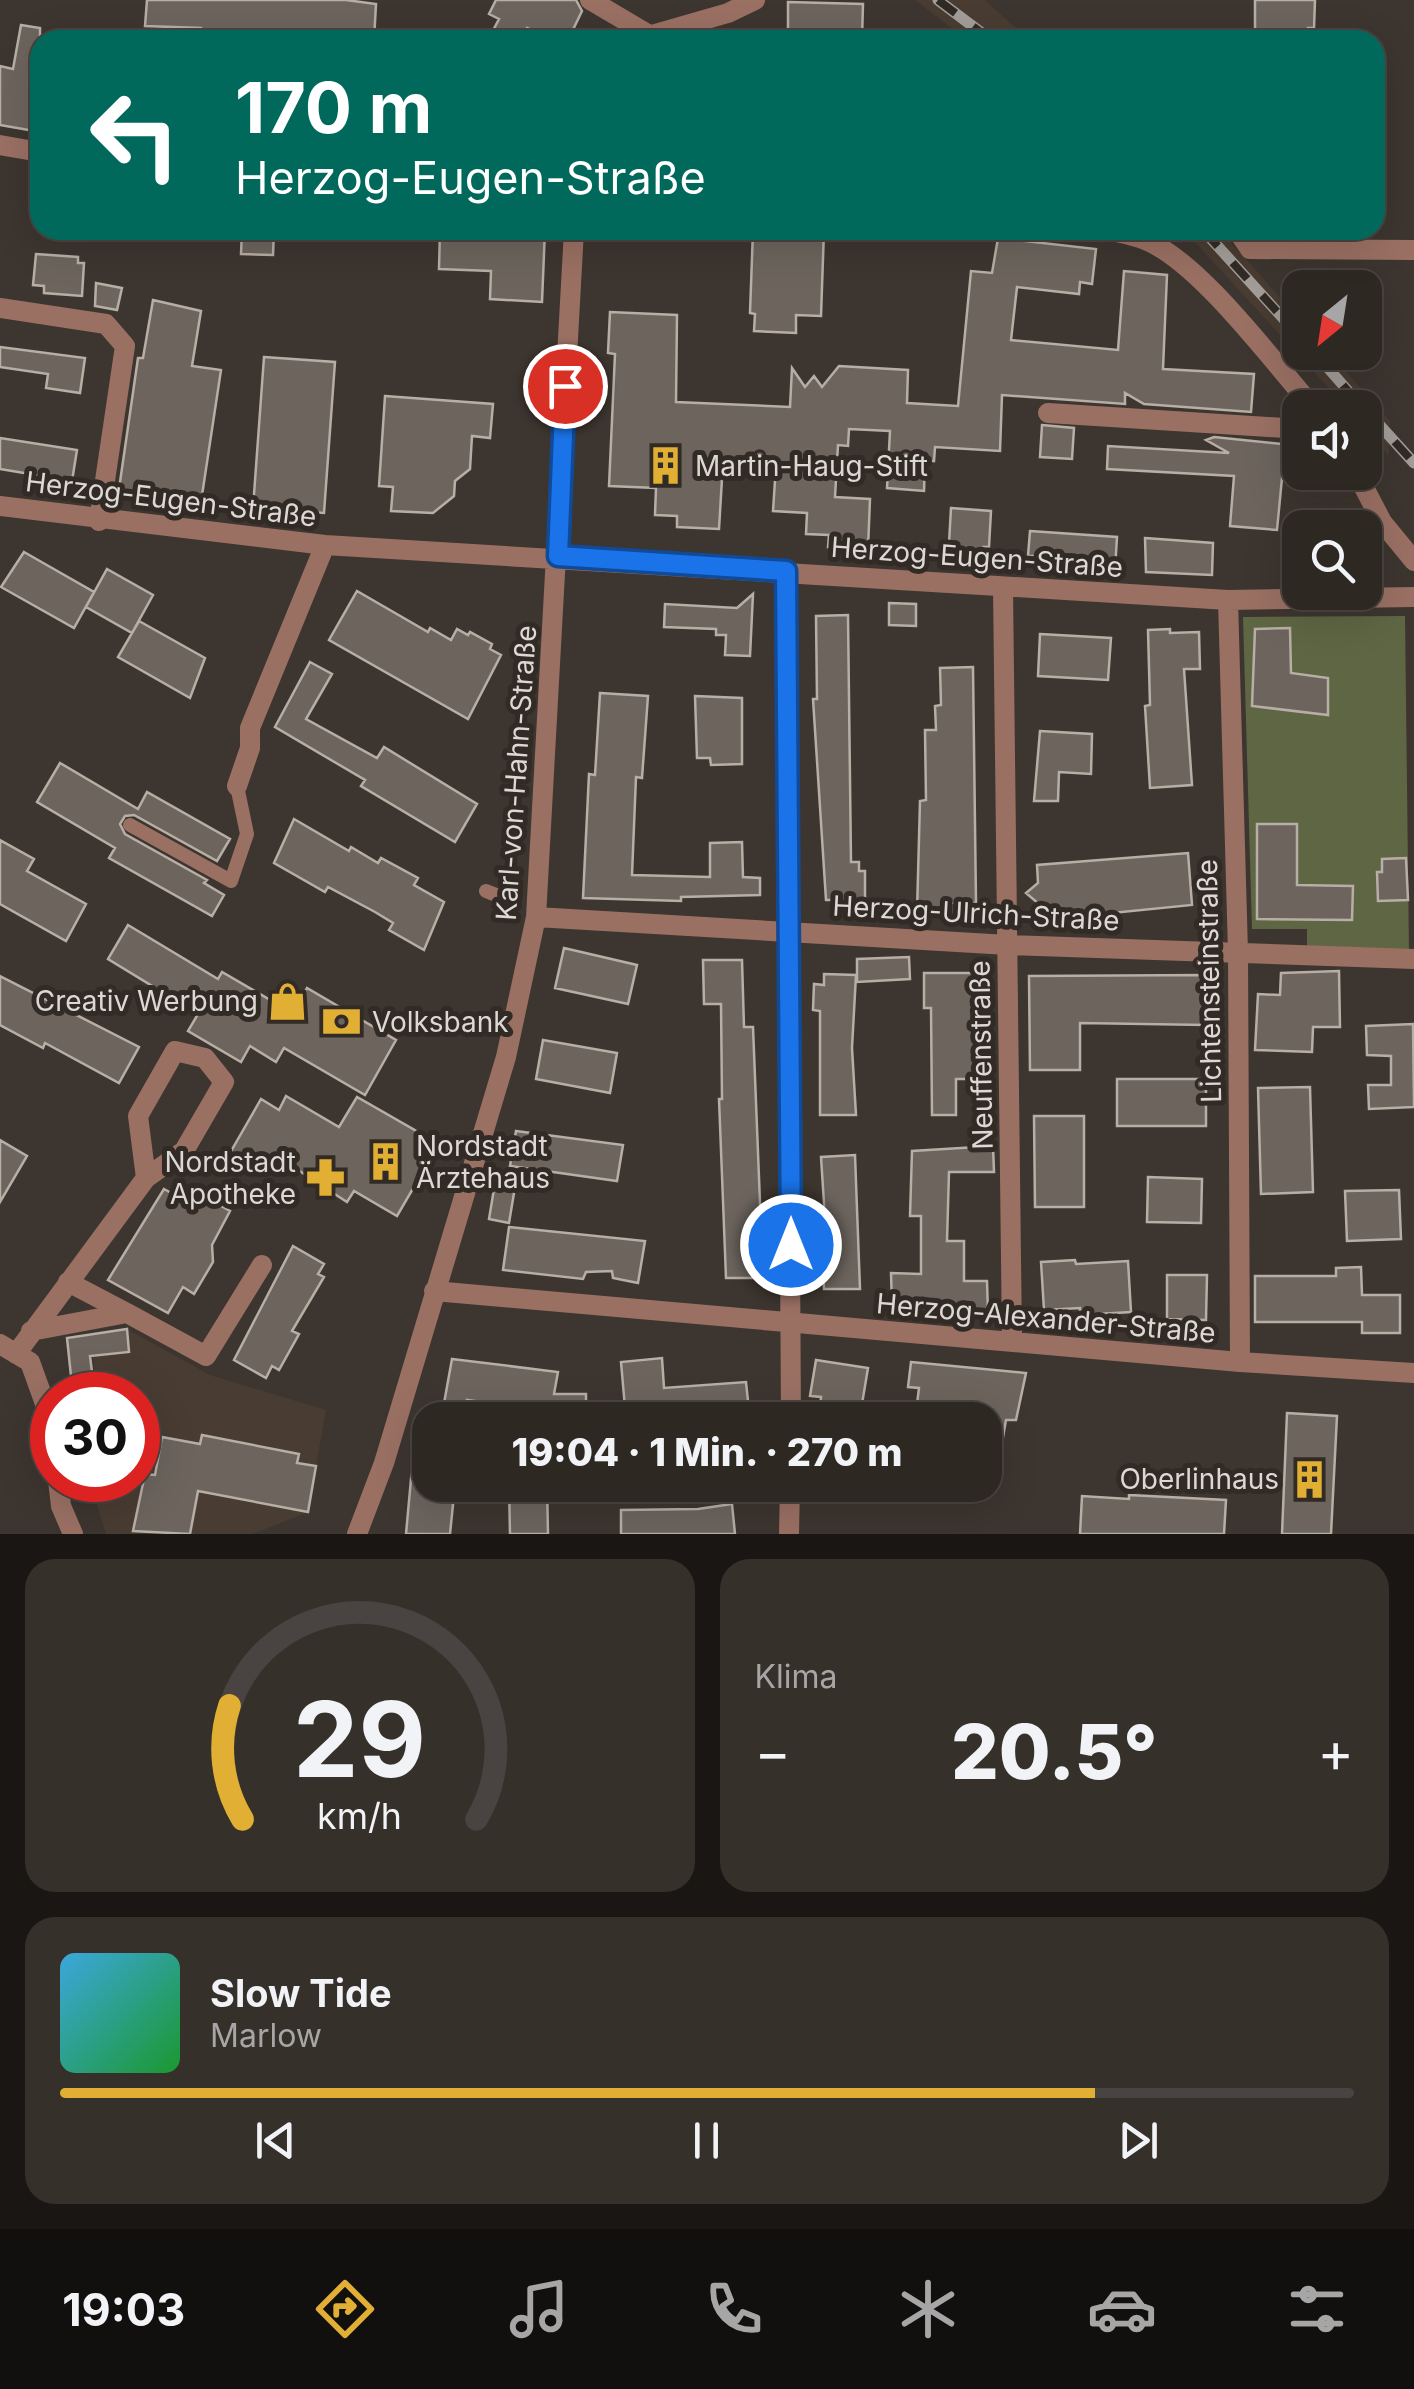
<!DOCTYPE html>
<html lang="de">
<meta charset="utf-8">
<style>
:root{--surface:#2e2823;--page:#36302b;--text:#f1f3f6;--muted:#a7a6a6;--line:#494441;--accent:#e1af34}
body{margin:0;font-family:Inter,sans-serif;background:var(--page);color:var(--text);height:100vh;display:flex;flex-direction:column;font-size:38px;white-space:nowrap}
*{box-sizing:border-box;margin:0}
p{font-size:32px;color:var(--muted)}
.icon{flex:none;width:55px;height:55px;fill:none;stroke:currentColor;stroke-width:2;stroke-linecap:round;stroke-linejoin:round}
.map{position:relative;height:1534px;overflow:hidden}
.drawer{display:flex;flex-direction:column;gap:25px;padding:25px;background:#191613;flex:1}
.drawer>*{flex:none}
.top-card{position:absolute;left:30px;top:30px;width:1355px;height:210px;border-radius:30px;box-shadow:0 10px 40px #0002,0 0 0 2px var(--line);background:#00695c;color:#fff;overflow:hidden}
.needle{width:65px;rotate:210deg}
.controls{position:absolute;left:1282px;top:270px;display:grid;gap:20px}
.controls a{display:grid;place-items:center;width:100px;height:100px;border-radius:20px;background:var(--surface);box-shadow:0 10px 40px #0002,0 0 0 2px var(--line);font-size:50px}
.speed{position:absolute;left:30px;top:1372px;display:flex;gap:20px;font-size:50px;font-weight:700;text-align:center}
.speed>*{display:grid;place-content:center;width:130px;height:130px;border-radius:50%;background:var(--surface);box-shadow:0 10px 40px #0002,0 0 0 2px var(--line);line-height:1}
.speed .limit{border:15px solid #d22;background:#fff;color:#111}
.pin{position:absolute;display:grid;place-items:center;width:85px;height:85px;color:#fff;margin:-42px;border:5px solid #fff;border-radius:50%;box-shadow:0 2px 10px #0007}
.me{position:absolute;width:110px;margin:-55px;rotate:0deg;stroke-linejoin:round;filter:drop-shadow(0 0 8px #0008)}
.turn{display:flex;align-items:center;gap:35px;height:210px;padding:0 40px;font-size:45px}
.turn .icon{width:130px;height:130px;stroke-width:2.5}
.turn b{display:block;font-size:70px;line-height:85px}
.big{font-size:75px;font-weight:800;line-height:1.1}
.drawer .card{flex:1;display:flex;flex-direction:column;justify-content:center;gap:15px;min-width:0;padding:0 35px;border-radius:30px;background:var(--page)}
.drawer .dial{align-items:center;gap:0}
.dial svg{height:260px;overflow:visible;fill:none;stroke:var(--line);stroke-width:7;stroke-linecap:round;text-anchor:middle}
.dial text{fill:var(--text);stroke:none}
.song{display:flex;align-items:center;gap:30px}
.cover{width:120px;height:120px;border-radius:15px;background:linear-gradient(135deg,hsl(200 70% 55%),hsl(130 70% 35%))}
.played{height:10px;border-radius:5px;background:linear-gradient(90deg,var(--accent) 80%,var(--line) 80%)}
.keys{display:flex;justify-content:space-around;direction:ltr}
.heat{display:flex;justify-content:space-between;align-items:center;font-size:55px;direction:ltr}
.drawer .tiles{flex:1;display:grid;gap:25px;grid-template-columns:1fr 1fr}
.card:last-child{grid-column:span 2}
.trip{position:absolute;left:412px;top:1402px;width:590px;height:100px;border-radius:30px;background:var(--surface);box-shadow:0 10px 40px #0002,0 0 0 2px var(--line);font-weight:800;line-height:100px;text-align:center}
.menu{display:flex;height:160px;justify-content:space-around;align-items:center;background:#12100e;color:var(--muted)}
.menu .icon{width:70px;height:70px}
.menu .current{color:var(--accent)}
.menu b{font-size:45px;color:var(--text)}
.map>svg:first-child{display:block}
.built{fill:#493c32}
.green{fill:#5f6643}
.building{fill:#6c645d;stroke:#b7aea6;stroke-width:2.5}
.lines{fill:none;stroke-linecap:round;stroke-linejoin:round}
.service{stroke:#9a7063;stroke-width:14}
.minor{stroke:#9a7063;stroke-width:20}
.rail-casing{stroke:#a29d98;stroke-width:11}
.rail{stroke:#322b25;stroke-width:8;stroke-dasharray:22;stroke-linecap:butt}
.route-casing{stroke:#114b97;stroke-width:25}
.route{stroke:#1a73e8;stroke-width:18}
.labels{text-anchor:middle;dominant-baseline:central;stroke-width:10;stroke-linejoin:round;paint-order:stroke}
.poi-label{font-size:28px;fill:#dcd8d4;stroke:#322b25;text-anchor:start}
.street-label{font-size:28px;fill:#dcd8d4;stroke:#322b25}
</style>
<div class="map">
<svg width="1414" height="1534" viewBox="0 0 1414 1534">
<rect width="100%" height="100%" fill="#3d352f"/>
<path class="built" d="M 915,0 L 985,0 L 1029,40 L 967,40 Z
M 1184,230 L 1219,230 L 1245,258 L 1300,320 L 1300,352 L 1329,353 L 1390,421 L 1389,456 L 1365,429 L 1365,408 L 1346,407 Z
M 127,1329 L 210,1375 L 326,1410 L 308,1512 L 253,1534 L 106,1534 L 89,1480 L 138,1480 L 138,1395 L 96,1395 L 93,1356 L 129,1352 Z"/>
<path class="green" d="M 1405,616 L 1409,953 L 1307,951 L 1307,929 L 1252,929 L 1243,617 Z"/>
<path class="building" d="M 147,0 L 346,0 L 376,4 L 374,40 L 201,40 L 201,28 L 145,26 Z
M 496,0 L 576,0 L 582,11 L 568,40 L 553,40 L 527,28 L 521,40 L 488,40 L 499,19 L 489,14 Z
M 1255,0 L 1315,0 L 1314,28 L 1308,28 L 1308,40 L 1255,40 Z
M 788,2 L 863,4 L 862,40 L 788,40 Z
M 21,25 L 40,28 L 40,132 L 0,125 L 0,66 L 13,69 Z
M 242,230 L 274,230 L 273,255 L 241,254 Z
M 440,230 L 545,230 L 542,302 L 490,299 L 491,271 L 439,269 Z
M 753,230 L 824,230 L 821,316 L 796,315 L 796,333 L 754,331 L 755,314 L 750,313 Z
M 998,238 L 1096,249 L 1092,284 L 1080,282 L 1079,294 L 1017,287 L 1011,340 L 1118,350 L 1124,271 L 1167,275 L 1163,369 L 1254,374 L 1251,412 L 1144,404 L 1125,393 L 1125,404 L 1002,395 L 1000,451 L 935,447 L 934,461 L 925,460 L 924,491 L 887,488 L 890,431 L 849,429 L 848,446 L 838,445 L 835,497 L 870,499 L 868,549 L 828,547 L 829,535 L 806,534 L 807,513 L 773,511 L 776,465 L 723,462 L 719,529 L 677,527 L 677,516 L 655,515 L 656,488 L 609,486 L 615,354 L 608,353 L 610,312 L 677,315 L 676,402 L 790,407 L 792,368 L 805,387 L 814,376 L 822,387 L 839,366 L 908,370 L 907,403 L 958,406 L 971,271 L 992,273 Z
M 36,254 L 78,257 L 78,263 L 84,263 L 82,296 L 44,293 L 44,286 L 33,285 Z
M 96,283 L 122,288 L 117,310 L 95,306 Z
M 153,300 L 201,311 L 192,366 L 221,370 L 201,502 L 119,489 L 138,358 L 143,358 Z
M 0,347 L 85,358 L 80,393 L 46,388 L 48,374 L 0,367 Z
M 264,357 L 335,362 L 324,513 L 253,508 Z
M 385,396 L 493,404 L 490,438 L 472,436 L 470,469 L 455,481 L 454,496 L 433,513 L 391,511 L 393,487 L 379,486 Z
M 1042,425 L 1074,428 L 1072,459 L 1040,457 Z
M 1214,437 L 1300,446 L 1300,479 L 1282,478 L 1277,530 L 1230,526 L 1234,476 L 1107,469 L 1108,446 L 1229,453 L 1206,440 Z
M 0,438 L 77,450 L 72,481 L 0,469 Z
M 951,508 L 991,511 L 989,547 L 983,547 L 982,563 L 948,561 Z
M 1030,531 L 1117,537 L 1115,570 L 1034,566 L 1035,556 L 1028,556 Z
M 1145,538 L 1213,543 L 1212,575 L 1146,572 Z
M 24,552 L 94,592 L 74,628 L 1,587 Z
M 107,569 L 153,595 L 132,633 L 86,607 Z
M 357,591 L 428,632 L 430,628 L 451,640 L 457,629 L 468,635 L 470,632 L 492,644 L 490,649 L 501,655 L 468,719 L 329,640 Z
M 753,594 L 750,656 L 725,655 L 726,635 L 716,635 L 716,629 L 664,627 L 665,604 L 737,608 Z
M 889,603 L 916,604 L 916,626 L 889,625 Z
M 848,615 L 851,862 L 859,862 L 859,871 L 865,871 L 865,900 L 826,900 L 813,699 L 817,699 L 816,616 Z
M 139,621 L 205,658 L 190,698 L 118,657 Z
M 1290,628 L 1291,673 L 1328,678 L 1328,715 L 1252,706 L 1255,629 Z
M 1170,629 L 1170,633 L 1199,632 L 1200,669 L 1184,669 L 1192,785 L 1150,788 L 1145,706 L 1150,705 L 1148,630 Z
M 1040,634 L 1111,638 L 1108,680 L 1038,676 Z
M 310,662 L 332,674 L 306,719 L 377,758 L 384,747 L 477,804 L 455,842 L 361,786 L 365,780 L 275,727 Z
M 973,667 L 976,903 L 951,903 L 951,912 L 917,912 L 920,801 L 926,800 L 925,730 L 936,730 L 935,706 L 941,705 L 940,668 Z
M 600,693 L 648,696 L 642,778 L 636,777 L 632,875 L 710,877 L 710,843 L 742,842 L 743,877 L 760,878 L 760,895 L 681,897 L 681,901 L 583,898 L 589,774 L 595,775 Z
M 695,696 L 742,698 L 742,764 L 711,765 L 710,758 L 697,758 Z
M 1040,731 L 1092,734 L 1091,774 L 1059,772 L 1058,801 L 1034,801 Z
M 60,763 L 138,809 L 147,792 L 230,839 L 217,861 L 134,815 L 125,816 L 120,824 L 125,834 L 207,880 L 204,883 L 224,895 L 212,916 L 109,858 L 115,848 L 37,802 Z
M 294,819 L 349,851 L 351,847 L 378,863 L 381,858 L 418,878 L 414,885 L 444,902 L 424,950 L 389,930 L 393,923 L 375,912 L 328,887 L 325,892 L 274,863 Z
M 1257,824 L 1297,824 L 1297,885 L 1353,886 L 1352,920 L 1257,919 Z
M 0,840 L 34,859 L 27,871 L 86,904 L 66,941 L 0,904 Z
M 1188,853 L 1192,905 L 1092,915 L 1039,910 L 1039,904 L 1026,893 L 1038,883 L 1037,865 Z
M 1406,858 L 1408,900 L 1378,901 L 1377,872 L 1382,872 L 1382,859 Z
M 128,925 L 218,979 L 222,972 L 272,1001 L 282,984 L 303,996 L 307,988 L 396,1040 L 365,1095 L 284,1048 L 276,1062 L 250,1046 L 241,1062 L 188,1031 L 198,1014 L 108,959 Z
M 564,948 L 637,965 L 628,1004 L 555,988 Z
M 909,957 L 910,979 L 857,982 L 857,959 Z
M 703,960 L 742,960 L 744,1027 L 753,1027 L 763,1278 L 726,1278 L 719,1099 L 722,1099 L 721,1004 L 704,1004 Z
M 1339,971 L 1340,1027 L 1313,1027 L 1312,1052 L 1255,1050 L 1258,994 L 1280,995 L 1281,973 Z
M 924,973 L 978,973 L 977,1079 L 956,1079 L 956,1115 L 932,1115 L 931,1008 L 924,1008 Z
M 824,974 L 856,975 L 852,1048 L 856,1115 L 820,1115 L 820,1011 L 813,1010 L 814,984 L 824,985 Z
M 1206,975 L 1206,1025 L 1080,1023 L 1080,1070 L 1030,1070 L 1029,976 Z
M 0,976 L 139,1047 L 119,1083 L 45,1043 L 43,1048 L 0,1025 Z
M 1413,1024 L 1414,1107 L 1369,1109 L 1368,1085 L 1391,1085 L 1391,1056 L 1367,1055 L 1366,1026 Z
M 543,1040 L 617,1053 L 610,1093 L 536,1079 Z
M 1117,1079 L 1206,1079 L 1206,1126 L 1117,1126 Z
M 1310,1087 L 1313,1192 L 1261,1194 L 1258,1088 Z
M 286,1096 L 339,1127 L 357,1097 L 439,1144 L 397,1216 L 354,1191 L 347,1202 L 278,1157 L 272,1167 L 253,1156 L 249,1164 L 230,1153 L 261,1099 L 279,1110 Z
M 1034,1116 L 1084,1116 L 1084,1207 L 1035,1207 Z
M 516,1131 L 623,1145 L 617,1181 L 510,1166 Z
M 0,1140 L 27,1156 L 0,1202 Z
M 993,1146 L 994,1172 L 949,1172 L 947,1241 L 964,1241 L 964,1281 L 987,1281 L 988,1314 L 892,1305 L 891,1273 L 921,1274 L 921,1216 L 910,1216 L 912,1151 Z
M 855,1155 L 860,1289 L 824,1289 L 822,1247 L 809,1248 L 808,1219 L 825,1219 L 821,1157 Z
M 496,1177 L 516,1181 L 509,1223 L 489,1219 Z
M 1148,1177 L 1202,1179 L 1201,1223 L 1147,1222 Z
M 164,1189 L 190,1203 L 196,1192 L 230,1211 L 212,1245 L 213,1262 L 194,1294 L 183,1287 L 168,1313 L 108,1280 Z
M 1399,1190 L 1401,1239 L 1347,1241 L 1345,1191 Z
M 509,1227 L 645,1241 L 638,1283 L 613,1278 L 612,1271 L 586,1272 L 583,1279 L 503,1270 Z
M 293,1246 L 324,1264 L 318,1274 L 324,1277 L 292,1331 L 299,1334 L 279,1370 L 272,1366 L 266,1378 L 234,1360 Z
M 1075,1260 L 1076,1264 L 1128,1261 L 1131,1312 L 1080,1315 L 1080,1308 L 1044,1310 L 1041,1262 Z
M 1361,1267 L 1362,1295 L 1400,1295 L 1400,1333 L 1362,1333 L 1362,1322 L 1255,1322 L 1255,1276 L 1336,1276 L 1336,1268 Z
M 1167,1275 L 1207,1275 L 1206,1320 L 1167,1319 Z
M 127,1329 L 129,1352 L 90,1356 L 95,1395 L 73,1395 L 67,1338 Z
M 662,1358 L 664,1388 L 746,1382 L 750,1420 L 698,1420 L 698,1413 L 626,1419 L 621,1362 Z
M 452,1359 L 558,1372 L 554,1394 L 586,1394 L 586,1416 L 467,1400 L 465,1420 L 441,1420 Z
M 816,1360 L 868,1368 L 862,1404 L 852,1402 L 849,1420 L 819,1420 L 821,1397 L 810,1396 Z
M 911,1362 L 1026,1373 L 1016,1420 L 1006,1420 L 996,1477 L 985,1476 L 985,1420 L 915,1420 L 919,1388 L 908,1387 Z
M 1287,1413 L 1337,1416 L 1331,1534 L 1282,1534 Z
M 202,1435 L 299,1454 L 297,1463 L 316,1466 L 308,1512 L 198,1491 L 190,1534 L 133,1531 L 145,1474 L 155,1475 L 162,1437 L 200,1444 Z
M 415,1435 L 430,1435 L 430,1485 L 455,1485 L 450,1534 L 406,1534 Z
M 509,1485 L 547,1485 L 548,1534 L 510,1534 Z
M 1129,1495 L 1226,1500 L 1224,1534 L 1080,1534 L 1082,1496 L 1129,1499 Z
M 732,1504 L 735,1534 L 621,1534 L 621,1510 L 698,1509 Z"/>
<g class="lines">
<path class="service" d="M 130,825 L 231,881 L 247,834 L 237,786
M 486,891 L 496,895"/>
<path class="minor" d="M 590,0 L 646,33
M 634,40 L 728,13 L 755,0
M 0,145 L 40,152
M 1108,230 C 1120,233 1134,235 1145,240 C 1199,261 1273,362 1314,408
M 1237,230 L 1250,249 L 1414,250
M 0,308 L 106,324 L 125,346 L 99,521
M 1048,413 L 1300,429
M 1356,472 L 1382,522 L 1414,561
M 0,506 L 325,545 L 1228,600 L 1414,597
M 786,571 L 791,1420
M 1003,588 L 1012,1342
M 1228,600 L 1238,952 L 1240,1362
M 237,786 L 250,748 L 250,728 L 325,545
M 536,917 L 1008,945 L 1414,959
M 68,1282 L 127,1313
M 434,1291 L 1240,1362 L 1414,1373
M 31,1331 L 127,1313 L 206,1356 L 262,1265
M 0,1344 L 30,1362 L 52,1423
M 16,1354 L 146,1178 L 184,1151 L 224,1082 L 205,1058 L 175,1051 L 138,1116 L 146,1178
M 58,1480 L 61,1506 L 73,1534
M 357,1534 L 384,1463 L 506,1057 L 536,917 L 574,230
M 789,1534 L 790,1485"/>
<defs>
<path id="rail" d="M 938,0 L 991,40
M 1203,230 L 1300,337
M 1314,352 L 1363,408
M 1365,409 L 1414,463"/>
</defs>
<use href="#rail" class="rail-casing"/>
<use href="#rail" class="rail"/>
</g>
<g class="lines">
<defs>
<path id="route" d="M 565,386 L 558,556 L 786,571 L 791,1245"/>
</defs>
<use href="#route" class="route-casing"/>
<use href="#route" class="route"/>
</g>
<defs>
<symbol id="building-bare" viewBox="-9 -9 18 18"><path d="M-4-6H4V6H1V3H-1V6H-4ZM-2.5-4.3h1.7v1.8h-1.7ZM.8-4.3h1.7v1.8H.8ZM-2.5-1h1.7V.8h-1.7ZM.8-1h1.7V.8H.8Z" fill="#e1af34" stroke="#322b25" stroke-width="2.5" paint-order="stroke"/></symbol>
<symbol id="shop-bare" viewBox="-9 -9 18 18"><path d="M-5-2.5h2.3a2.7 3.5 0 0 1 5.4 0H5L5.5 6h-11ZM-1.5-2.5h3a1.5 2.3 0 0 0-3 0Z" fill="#e1af34" stroke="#322b25" stroke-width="2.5" paint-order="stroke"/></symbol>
<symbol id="bank-bare" viewBox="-9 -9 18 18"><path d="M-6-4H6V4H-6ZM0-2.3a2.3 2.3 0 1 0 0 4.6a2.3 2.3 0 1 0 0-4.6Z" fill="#e1af34" stroke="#322b25" stroke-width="2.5" paint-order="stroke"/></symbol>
<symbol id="pharmacy-bare" viewBox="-9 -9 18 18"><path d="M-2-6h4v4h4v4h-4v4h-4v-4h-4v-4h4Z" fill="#e1af34" stroke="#322b25" stroke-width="2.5" paint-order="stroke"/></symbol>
</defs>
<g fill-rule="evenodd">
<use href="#building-bare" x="638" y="438" width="55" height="55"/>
<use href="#shop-bare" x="260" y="974" width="55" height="55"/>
<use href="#bank-bare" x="314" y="994" width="55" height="55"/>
<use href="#building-bare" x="358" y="1134" width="55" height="55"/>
<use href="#pharmacy-bare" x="298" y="1150" width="55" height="55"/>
<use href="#building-bare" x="1282" y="1452" width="55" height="55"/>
</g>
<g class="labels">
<g class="poi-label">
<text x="695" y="466">Martin-Haug-Stift</text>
<text x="258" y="1001" text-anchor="end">Creativ Werbung</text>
<text x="372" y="1022">Volksbank</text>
<text x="416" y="1146">Nordstadt<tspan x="416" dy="32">Ärztehaus</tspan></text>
<text x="296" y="1162" text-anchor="end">Nordstadt<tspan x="296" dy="32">Apotheke</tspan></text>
<text x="1279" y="1479" text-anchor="end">Oberlinhaus</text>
</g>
<g class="street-label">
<text transform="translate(171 499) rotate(7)">Herzog-Eugen-Straße</text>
<text transform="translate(977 557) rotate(4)">Herzog-Eugen-Straße</text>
<text transform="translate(516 773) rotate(-86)">Karl-von-Hahn-Straße</text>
<text transform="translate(976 913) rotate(3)">Herzog-Ulrich-Straße</text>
<text transform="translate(1209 981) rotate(-91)">Lichtensteinstraße</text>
<text transform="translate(981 1055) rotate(-91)">Neuffenstraße</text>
<text transform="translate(1046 1318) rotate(5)">Herzog-Alexander-Straße</text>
</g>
</g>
</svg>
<div class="controls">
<a><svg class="needle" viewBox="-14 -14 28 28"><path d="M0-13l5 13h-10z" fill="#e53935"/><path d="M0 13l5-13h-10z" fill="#a7a6a6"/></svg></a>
<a><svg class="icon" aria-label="sound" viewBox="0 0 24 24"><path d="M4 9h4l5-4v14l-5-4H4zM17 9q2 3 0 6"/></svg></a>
<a><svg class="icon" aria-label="search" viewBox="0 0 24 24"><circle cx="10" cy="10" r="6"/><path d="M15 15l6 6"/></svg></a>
</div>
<div class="speed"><div class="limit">30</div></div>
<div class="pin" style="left:565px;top:386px;background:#d93025"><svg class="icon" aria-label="arrive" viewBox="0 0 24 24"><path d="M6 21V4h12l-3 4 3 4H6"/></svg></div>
<svg class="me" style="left:791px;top:1245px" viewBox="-20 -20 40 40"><circle r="17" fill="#1a73e8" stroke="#fff" stroke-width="3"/><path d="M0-11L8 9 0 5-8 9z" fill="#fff"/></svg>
<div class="trip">19:04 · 1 Min. · 270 m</div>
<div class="top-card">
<div class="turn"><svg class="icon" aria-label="left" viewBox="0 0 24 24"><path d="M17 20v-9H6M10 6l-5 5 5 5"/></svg><div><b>170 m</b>Herzog-Eugen-Straße</div></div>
</div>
</div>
<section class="drawer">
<div class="tiles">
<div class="card dial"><svg viewBox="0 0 100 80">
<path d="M14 69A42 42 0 1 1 86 69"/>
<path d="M14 69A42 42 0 0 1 10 34" stroke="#e1af34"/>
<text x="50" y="56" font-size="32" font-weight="700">29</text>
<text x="50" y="72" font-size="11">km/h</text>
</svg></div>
<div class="card"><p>Klima</p>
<div class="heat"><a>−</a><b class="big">20.5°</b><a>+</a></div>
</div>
<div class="card">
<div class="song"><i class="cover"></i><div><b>Slow Tide</b><p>Marlow</p></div></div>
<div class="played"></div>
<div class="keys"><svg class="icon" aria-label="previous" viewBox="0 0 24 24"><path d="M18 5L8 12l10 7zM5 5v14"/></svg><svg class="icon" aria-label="pause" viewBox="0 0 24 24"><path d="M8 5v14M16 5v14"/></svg><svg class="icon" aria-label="next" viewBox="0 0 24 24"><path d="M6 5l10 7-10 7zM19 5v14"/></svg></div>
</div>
</div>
</section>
<nav class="menu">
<b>19:03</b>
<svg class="icon current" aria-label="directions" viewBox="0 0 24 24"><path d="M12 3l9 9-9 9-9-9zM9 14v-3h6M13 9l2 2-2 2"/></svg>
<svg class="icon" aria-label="music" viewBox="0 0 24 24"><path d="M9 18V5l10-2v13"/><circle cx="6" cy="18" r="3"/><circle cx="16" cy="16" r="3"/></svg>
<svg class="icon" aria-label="phone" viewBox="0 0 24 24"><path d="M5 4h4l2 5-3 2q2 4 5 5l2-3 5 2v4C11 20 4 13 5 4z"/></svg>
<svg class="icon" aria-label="climate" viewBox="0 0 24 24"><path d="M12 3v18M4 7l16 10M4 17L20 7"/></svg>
<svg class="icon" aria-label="car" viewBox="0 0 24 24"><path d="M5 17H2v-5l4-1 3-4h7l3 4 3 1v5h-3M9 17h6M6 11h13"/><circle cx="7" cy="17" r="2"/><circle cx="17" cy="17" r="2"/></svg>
<svg class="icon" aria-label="filters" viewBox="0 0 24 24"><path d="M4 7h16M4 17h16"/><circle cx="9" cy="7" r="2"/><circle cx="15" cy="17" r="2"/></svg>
</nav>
